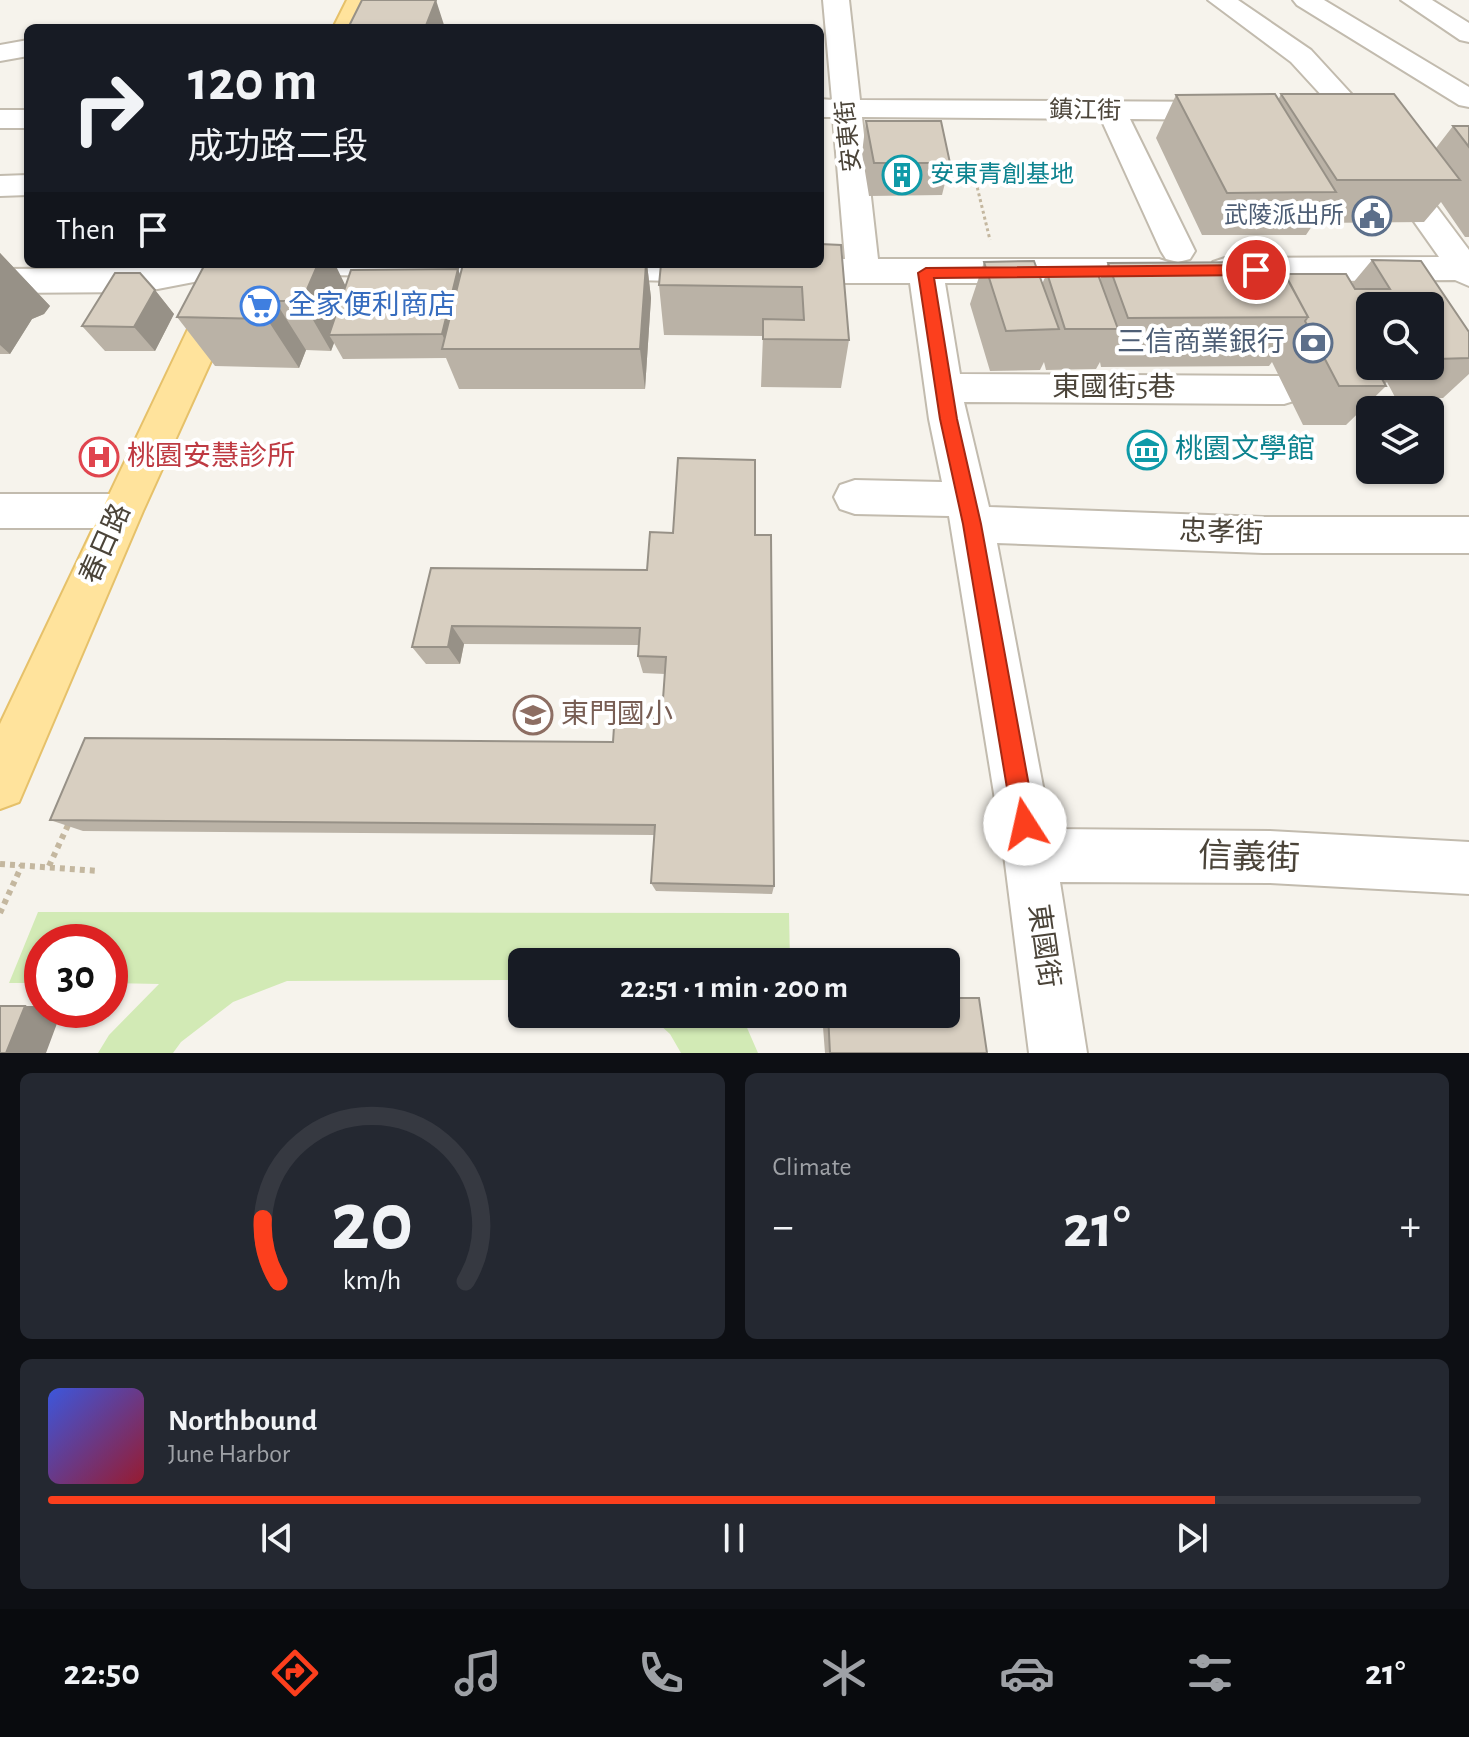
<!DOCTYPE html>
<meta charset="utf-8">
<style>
:root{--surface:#171b24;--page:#242831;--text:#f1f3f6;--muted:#9ea1a6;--line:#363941;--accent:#fc3f1d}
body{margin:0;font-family:"Alegreya Sans","Noto Sans TC",sans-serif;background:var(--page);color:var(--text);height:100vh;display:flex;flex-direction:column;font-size:30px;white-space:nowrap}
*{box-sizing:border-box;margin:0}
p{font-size:26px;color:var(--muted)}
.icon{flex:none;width:44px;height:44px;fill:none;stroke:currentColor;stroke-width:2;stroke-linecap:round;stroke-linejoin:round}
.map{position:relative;height:1053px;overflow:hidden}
.details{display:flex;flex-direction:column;gap:20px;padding:20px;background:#0d0f14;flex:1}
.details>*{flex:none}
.top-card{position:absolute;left:24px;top:24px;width:800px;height:244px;border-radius:12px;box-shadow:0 2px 6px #0004;background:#171b24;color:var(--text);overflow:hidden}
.fabs{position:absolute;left:1356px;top:292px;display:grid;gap:16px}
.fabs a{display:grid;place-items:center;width:88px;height:88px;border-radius:12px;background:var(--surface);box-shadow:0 2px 6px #0004;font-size:40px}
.speed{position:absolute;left:24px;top:924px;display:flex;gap:16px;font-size:40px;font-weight:700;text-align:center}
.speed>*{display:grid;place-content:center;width:104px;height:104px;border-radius:50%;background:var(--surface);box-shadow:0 2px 6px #0004;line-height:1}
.speed .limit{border:12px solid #d22;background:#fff;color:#111}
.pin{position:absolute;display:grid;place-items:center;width:68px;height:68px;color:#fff;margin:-34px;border:4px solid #fff;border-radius:50%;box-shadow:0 2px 8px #0007}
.me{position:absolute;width:88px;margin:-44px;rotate:350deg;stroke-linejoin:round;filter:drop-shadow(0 0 6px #0008)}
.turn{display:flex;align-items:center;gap:28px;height:168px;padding:0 32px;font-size:36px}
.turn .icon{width:104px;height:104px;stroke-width:2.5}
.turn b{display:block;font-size:56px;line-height:68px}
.then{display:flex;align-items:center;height:76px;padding:0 32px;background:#0003;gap:16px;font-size:30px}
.big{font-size:60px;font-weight:700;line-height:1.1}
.details .widget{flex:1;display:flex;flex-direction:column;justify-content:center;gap:12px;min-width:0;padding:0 28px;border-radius:12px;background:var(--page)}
.details .dial{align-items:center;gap:0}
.dial svg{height:208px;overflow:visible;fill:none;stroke:var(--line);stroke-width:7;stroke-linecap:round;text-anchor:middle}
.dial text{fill:var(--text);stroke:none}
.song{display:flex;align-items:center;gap:24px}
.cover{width:96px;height:96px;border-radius:12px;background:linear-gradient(135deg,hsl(230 70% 55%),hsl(350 70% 35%))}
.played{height:8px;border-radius:4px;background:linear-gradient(90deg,var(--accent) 85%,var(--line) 85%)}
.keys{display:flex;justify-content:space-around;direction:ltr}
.heat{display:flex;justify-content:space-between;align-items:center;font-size:44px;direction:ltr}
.details .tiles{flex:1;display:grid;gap:20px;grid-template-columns:1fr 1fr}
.widget:last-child{grid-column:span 2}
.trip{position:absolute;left:508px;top:948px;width:452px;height:80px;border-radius:12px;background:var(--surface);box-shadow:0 2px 6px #0004;font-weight:700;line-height:80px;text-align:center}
.dock{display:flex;height:128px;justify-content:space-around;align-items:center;background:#090b0e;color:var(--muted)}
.dock .icon{width:56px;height:56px}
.dock .on{color:var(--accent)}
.dock b{font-size:36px;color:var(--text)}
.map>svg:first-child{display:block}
.green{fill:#d2eab5}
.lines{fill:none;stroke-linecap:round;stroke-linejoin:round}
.minor-casing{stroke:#c2bbae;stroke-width:4}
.major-casing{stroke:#e6c16a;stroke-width:4}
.path-far1{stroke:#c4b79f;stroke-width:3;stroke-dasharray:3 3;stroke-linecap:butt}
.path{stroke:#c4b79f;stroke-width:6;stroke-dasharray:5 5;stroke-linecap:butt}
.minor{fill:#fff;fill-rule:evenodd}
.major{fill:#ffe39c;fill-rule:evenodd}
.wall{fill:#bab2a6;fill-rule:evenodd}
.shaded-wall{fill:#979187}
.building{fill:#d8cfc1;stroke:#979187;stroke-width:2}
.route{fill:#fc3f1d;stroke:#a42913;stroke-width:2}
.labels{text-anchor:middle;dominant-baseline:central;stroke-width:8;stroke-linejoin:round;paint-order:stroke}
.far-street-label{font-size:24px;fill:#4b4439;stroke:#fff}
.far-culture-label{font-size:24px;fill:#0d838f;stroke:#fff;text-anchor:start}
.far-service-label{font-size:24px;fill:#4e5e75;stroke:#fff;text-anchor:end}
.shop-label{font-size:28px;fill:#366cbe;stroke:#fff;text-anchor:start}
.service-label{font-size:28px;fill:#4e5e75;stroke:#fff;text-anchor:end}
.street-label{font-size:28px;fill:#4b4439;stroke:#fff}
.culture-label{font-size:28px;fill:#0d838f;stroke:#fff;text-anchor:start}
.health-label{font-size:28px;fill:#be3a42;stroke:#fff;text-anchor:start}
.education-label{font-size:28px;fill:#785e54;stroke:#fff;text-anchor:start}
.near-street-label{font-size:34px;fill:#4b4439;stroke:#fff}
</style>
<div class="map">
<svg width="1469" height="1053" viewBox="0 0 1469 1053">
<rect width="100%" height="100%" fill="#f6f3ec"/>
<path class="green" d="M 38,912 L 789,913 L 790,962 L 522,962 L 522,980 L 287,981 L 233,1002 L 181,1042 L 173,1053 L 98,1053 L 109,1035 L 159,984 L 110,983 L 110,942 L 42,942 L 42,983 L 9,983 Z
M 648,1014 L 741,1014 L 758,1053 L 681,1053 L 670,1034 Z"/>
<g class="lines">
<defs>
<path id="minor" d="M 823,0 L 849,0 L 860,100 L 1227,102 L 1237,105 L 1241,111 L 1237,117 L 1227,120 L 1130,119 L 1195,251 L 1190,259 L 1178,262 L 1166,259 L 1161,251 L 1101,119 L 862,117 L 878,259 L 1159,259 L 1171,263 L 1176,271 L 1171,279 L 1159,283 L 945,283 L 960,374 L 1284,376 L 1297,380 L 1303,390 L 1297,400 L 1284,404 L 964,402 L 989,507 L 1263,517 L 1469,517 L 1469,553 L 1263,553 L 997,543 L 1051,829 L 1270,831 L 1469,842 L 1469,894 L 1270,883 L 1060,882 L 1087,1053 L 1029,1053 L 1004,855 L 949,516 L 855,514 L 840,509 L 834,497 L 840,485 L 855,480 L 942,482 L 929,419 L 910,283 L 785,283 L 773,279 L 768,271 L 772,264 L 820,264 L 820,259 L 845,259 L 833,117 L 820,117 L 820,99 L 832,100 Z
M 1208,0 L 1238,0 L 1311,50 L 1356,99 L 1469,250 L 1469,286 L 1455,280 L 1225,282 L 1213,278 L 1208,270 L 1213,262 L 1225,258 L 1439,257 L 1336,111 L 1291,62 Z
M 1293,0 L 1324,0 L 1469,87 L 1469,107 L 1459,105 L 1297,5 Z
M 1401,0 L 1432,0 L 1469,23 L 1469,42 L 1460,40 Z
M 28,40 L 28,56 L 0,61 L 0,45 Z
M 0,110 L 28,110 L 28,128 L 0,128 Z
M 28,175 L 28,195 L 0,196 L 0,176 Z
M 166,264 L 247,264 L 242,272 L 230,275 L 142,292 L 0,293 L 0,269 L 142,268 Z
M 307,264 L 534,264 L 536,267 L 531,275 L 519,278 L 324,275 L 312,272 Z
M 575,264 L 732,264 L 736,270 L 731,278 L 719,282 L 589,279 L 577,276 L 572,268 Z
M 0,494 L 121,494 L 136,499 L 142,511 L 136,523 L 121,528 L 0,528 Z"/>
<path id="major" d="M 347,0 L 373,0 L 361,28 L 333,28 Z
M 219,264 L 255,264 L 143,511 L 19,802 L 0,809 L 0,724 Z"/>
</defs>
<use href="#minor" class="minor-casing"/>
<use href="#major" class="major-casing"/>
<path class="path-far1" d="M 973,170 L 990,240"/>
<path class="path" d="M 0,864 L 99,871
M 49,866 L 69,823
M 0,913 L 22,865"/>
<use href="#minor" class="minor"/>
<use href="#major" class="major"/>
</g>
<path class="wall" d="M 1281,94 L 1436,148 L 1453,126 L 1469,126 L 1469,237 L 1465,237 L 1441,202 L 1424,222 L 1314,223 L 1306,235 L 1202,235 L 1156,138 L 1176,95 L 1278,100 Z
M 866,121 L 950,163 L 942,195 L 869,196 L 862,153 Z
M 0,253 L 50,306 L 44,314 L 32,319 L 10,354 L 0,354 Z
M 1372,260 L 1469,332 L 1469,374 L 1443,398 L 1396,399 L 1387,382 L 1385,384 L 1386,386 L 1346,425 L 1303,425 L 1272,362 L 1269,366 L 1101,367 L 1100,362 L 1096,369 L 1046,370 L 1044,362 L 1040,370 L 990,371 L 970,304 L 984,262 L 1042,284 L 1047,273 L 1100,279 L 1108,263 L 1285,274 L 1352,284 ZM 1370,306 L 1430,306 L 1430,366 L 1370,366 Z
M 463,264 L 647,264 L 651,298 L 645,389 L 459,389 L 446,358 L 343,359 L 334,343 L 331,351 L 306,350 L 299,368 L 215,366 L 177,317 L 346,286 L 458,269 L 460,275 Z
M 820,264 L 849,340 L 841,388 L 761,387 L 763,336 L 664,335 L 659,285 Z
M 155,290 L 174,314 L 155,351 L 105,351 L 82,326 Z
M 755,535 L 774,886 L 772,894 L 656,891 L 651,883 L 654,835 L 83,831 L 50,820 L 613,742 L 662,713 L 665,674 L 643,673 L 638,656 L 639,645 L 464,644 L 460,664 L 426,664 L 412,647 L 431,568 L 647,570 Z
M 822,1014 L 946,1014 L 987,1053 L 825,1053 Z"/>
<path class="shaded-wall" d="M 436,0 L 445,28 L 425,28 Z
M 0,253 L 50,306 L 44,314 L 32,319 L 10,354 L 0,345 Z
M 318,264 L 335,264 L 351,297 L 329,335 L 334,343 L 331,351 L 302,301 Z
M 646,264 L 647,264 L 651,298 L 645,389 L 640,349 Z
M 458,269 L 467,294 L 449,349 L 442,334 Z
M 155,290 L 174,314 L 155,351 L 134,327 Z
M 275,301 L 306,350 L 299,368 L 267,319 Z
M 452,626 L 464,644 L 460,664 L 448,647 Z
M 25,1006 L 42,1006 L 42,1010 L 62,1010 L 46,1053 L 6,1053 Z"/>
<path class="building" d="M 362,0 L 436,0 L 425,28 L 348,28 Z
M 1275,94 L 1336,192 L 1227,193 L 1176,95 Z
M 1281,94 L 1394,94 L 1460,180 L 1337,180 Z
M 866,121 L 941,121 L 950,163 L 874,163 Z
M 1453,126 L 1469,126 L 1469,147 Z
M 820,244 L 841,245 L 849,340 L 763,339 L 763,319 L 804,320 L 802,287 L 659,285 L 661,264 L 820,264 Z
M 1372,260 L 1421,261 L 1469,332 L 1469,358 L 1437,359 L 1430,347 L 1430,306 L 1370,306 L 1370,366 L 1396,366 L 1399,370 L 1377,370 L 1386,386 L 1339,386 L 1305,321 L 1308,317 L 1285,274 L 1346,274 L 1355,289 L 1390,289 Z
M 1034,261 L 1059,329 L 1006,331 L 984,262 Z
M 1278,262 L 1308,317 L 1128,318 L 1108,263 Z
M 205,264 L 318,264 L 302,301 L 275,301 L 267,319 L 177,317 Z
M 463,264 L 646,264 L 640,349 L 442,349 Z
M 458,269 L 442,334 L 329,335 L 351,270 Z
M 1097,272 L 1118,329 L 1065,329 L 1047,273 Z
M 115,273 L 140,273 L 155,290 L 134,327 L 82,326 Z
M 678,458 L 755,460 L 755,535 L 771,535 L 774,886 L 651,883 L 655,825 L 50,820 L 85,738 L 613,742 L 615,712 L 662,713 L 666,657 L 638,656 L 640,628 L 452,626 L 448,647 L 412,647 L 431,568 L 647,570 L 650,532 L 673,533 Z
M 946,998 L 979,998 L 987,1053 L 830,1053 L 828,1014 L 946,1014 Z
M 0,1006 L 25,1006 L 6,1053 L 0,1053 Z"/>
<path class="route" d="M 1256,265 L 1263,270 L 1256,275 L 934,278 L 957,419 L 981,524 L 1036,824 L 1033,832 L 1025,836 L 1017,832 L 1013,824 L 963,524 L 940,419 L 918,273 L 926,268 Z"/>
<defs>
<symbol id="building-ring" viewBox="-11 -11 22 22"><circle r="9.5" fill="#fff" stroke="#0f9aa8" stroke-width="1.5"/><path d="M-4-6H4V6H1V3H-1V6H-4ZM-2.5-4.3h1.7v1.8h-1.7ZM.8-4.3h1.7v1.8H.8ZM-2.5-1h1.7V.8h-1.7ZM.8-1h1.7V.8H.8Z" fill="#0f9aa8"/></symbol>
<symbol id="civic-ring" viewBox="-11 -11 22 22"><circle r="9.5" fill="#fff" stroke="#5c6f8a" stroke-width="1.5"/><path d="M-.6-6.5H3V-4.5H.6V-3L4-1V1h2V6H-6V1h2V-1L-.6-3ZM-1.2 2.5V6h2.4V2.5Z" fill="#5c6f8a"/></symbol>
<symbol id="supermarket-ring" viewBox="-11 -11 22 22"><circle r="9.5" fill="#fff" stroke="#3f7fe0" stroke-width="1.5"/><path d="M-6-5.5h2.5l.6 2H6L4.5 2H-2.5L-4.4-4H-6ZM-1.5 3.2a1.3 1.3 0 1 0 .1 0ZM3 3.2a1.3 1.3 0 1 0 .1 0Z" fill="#3f7fe0"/></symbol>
<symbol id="bank-ring" viewBox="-11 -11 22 22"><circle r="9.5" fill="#fff" stroke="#5c6f8a" stroke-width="1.5"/><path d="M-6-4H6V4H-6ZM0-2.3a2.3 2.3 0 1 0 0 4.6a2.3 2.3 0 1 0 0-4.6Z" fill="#5c6f8a"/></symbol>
<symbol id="museum-ring" viewBox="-11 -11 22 22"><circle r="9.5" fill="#fff" stroke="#0f9aa8" stroke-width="1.5"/><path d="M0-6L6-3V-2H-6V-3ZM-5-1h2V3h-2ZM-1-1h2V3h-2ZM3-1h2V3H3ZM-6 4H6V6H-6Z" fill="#0f9aa8"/></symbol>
<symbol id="hospital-ring" viewBox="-11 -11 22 22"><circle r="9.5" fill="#fff" stroke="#e0444e" stroke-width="1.5"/><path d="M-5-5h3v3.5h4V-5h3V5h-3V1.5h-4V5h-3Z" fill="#e0444e"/></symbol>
<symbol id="school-ring" viewBox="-11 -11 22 22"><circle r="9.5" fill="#fff" stroke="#8d6e63" stroke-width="1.5"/><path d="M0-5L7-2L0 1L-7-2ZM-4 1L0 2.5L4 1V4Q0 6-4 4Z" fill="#8d6e63"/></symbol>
</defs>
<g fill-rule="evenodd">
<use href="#building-ring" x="880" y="153" width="44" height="44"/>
<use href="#civic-ring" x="1350" y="194" width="44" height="44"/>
<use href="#supermarket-ring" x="238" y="284" width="44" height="44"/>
<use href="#bank-ring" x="1291" y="321" width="44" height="44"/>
<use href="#museum-ring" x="1125" y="428" width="44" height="44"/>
<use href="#hospital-ring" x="77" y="435" width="44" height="44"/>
<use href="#school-ring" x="511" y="693" width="44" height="44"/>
</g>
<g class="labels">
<g class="far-street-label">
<text transform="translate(1085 111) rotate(1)">鎮江街</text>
<text transform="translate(849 136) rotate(-96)">安東街</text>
</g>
<g class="far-culture-label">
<text x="930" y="175">安東青創基地</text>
</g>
<g class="far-service-label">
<text x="1344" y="216">武陵派出所</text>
</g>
<g class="shop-label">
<text x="288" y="306">全家便利商店</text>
</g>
<g class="service-label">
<text x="1285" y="343">三信商業銀行</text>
</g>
<g class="street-label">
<text x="1114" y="388">東國街5巷</text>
<text transform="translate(1221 533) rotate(2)">忠孝街</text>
<text transform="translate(106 544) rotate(-66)">春日路</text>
<text transform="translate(1043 946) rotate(82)">東國街</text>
</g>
<g class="culture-label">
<text x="1175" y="450">桃園文學館</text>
</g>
<g class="health-label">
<text x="127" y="457">桃園安慧診所</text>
</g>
<g class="education-label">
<text x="561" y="715">東門國小</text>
</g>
<g class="near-street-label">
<text transform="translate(1249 858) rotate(2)">信義街</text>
</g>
</g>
</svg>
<div class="fabs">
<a><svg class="icon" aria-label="search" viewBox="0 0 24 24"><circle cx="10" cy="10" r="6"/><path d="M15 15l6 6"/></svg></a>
<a><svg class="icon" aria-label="layers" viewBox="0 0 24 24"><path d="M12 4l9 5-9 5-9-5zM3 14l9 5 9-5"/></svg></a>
</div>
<div class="speed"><div class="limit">30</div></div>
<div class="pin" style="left:1256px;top:270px;background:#d93025"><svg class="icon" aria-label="arrive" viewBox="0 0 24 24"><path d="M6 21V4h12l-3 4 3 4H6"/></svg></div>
<svg class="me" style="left:1025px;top:824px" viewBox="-20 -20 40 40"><circle r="19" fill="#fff"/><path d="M0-13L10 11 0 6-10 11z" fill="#fc3f1d"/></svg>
<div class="trip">22:51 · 1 min · 200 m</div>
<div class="top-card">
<div class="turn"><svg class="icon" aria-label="right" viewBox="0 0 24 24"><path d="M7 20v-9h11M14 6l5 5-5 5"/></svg><div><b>120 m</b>成功路二段</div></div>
<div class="then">Then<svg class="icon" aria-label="arrive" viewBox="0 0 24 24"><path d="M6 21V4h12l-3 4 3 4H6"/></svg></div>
</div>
</div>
<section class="details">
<div class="tiles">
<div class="widget dial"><svg viewBox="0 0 100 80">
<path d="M14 69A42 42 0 1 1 86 69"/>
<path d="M14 69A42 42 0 0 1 8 45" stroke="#fc3f1d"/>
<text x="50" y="56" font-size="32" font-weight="700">20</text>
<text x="50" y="72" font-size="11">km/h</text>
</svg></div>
<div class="widget"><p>Climate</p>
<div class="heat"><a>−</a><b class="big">21°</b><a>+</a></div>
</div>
<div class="widget">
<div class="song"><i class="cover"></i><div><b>Northbound</b><p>June Harbor</p></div></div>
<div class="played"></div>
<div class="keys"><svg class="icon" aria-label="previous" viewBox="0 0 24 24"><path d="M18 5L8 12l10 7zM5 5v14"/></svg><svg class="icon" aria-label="pause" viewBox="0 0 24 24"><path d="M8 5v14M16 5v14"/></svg><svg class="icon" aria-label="next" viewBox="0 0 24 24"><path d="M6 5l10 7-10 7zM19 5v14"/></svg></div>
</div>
</div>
</section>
<nav class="dock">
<b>22:50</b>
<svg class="icon on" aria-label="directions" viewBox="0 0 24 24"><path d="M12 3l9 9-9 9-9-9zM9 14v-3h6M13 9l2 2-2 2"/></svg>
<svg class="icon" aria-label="music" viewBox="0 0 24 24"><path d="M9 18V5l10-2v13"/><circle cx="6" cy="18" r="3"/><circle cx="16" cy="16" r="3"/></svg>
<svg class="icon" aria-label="phone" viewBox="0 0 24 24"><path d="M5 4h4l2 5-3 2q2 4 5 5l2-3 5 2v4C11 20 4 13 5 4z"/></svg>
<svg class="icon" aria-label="climate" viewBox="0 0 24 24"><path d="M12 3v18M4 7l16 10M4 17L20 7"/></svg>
<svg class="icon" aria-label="car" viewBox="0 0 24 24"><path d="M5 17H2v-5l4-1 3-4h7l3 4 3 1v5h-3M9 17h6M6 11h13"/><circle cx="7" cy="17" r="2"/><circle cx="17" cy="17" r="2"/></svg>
<svg class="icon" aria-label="filters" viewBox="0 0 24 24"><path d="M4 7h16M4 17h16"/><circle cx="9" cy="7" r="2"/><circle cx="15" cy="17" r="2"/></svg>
<b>21°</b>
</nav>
